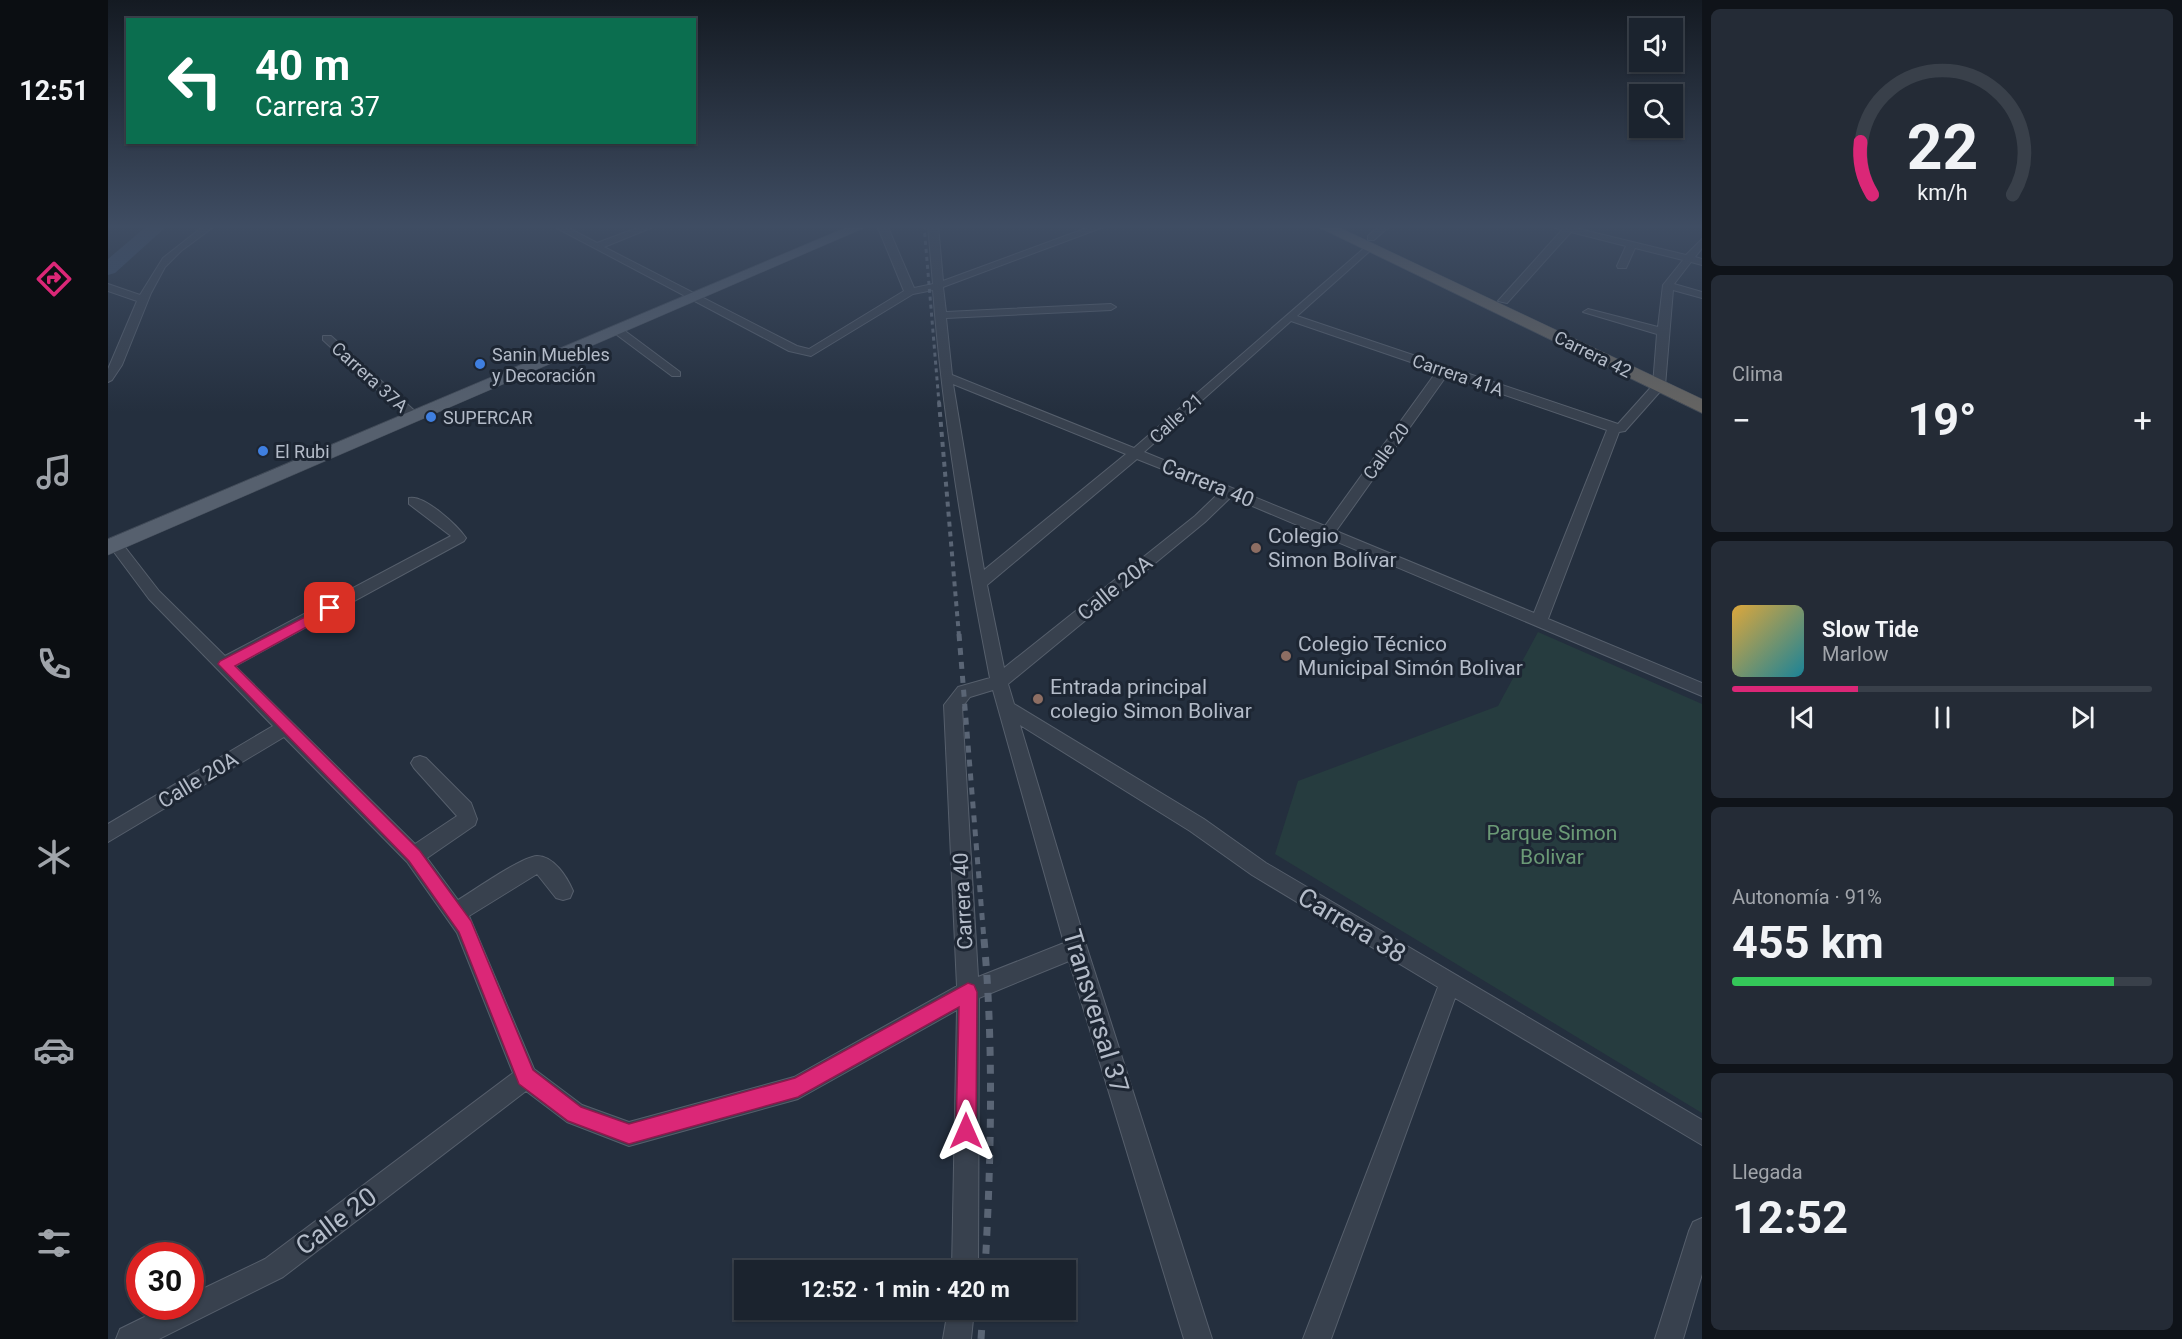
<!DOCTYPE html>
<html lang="es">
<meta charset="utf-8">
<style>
:root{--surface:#1b232e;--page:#242b36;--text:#f1f3f6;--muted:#a0a4aa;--line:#39404a;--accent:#db2777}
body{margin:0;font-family:Roboto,sans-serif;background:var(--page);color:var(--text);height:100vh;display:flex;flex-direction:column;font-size:22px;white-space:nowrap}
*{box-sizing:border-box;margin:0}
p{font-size:20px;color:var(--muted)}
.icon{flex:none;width:33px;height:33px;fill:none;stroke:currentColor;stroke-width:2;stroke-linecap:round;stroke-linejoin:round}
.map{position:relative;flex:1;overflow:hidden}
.drawer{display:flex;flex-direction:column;gap:9px;padding:9px;background:#0f1319;width:480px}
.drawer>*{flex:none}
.hud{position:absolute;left:18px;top:18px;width:570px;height:126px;border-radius:0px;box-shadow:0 2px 4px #0004,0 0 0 2px var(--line);background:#0b6e4f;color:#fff;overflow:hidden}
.fabs{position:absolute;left:1521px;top:18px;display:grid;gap:12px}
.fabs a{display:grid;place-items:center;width:54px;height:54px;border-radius:0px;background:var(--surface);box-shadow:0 2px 4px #0004,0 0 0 2px var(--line);font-size:30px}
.speed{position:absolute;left:18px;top:1242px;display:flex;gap:12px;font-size:30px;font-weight:700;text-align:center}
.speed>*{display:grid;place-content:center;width:78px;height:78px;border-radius:50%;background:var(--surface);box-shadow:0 2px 4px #0004,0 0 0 2px var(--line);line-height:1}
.speed .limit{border:9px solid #d22;background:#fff;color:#111}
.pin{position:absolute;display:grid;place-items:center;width:51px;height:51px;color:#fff;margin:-26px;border-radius:12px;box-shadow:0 3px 9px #0006}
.me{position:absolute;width:66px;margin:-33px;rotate:0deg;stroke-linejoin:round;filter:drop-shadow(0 0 4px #0008)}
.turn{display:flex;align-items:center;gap:21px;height:126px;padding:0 30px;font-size:27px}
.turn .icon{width:78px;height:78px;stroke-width:2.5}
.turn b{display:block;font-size:42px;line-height:51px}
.big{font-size:45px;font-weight:700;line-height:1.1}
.drawer .tile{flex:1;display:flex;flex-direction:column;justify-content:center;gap:9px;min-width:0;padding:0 21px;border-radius:9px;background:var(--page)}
.drawer .dial{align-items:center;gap:0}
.dial svg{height:156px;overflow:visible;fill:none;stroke:var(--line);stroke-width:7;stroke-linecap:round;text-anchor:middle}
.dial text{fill:var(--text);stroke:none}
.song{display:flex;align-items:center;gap:18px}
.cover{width:72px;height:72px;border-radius:9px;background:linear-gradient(135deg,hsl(40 70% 55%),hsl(190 70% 35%))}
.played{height:6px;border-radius:3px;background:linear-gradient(90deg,var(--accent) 30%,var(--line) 30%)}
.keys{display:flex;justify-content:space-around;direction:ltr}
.heat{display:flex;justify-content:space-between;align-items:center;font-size:33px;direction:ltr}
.charge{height:9px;border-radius:4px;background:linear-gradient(90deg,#34c759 91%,var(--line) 0)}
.trip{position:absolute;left:626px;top:1260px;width:342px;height:60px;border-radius:0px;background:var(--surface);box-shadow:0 2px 4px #0004,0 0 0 2px var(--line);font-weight:700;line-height:60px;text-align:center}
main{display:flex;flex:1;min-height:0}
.menu{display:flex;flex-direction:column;width:108px;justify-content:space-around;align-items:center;background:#0b0e12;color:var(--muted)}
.menu .icon{width:42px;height:42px}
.menu .selected{color:var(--accent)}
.menu b{font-size:27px;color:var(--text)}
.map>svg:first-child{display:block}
.green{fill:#263c3f}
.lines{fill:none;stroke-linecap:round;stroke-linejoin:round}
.river{fill:#394c67;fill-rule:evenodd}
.minor-casing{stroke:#565f6c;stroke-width:2}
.primary-casing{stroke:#414a57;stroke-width:1}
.trunk-casing{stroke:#434c59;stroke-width:1}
.minor{fill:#38414e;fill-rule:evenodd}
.primary{fill:#56606e;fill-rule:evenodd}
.trunk{fill:#656462;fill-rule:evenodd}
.rail-far3{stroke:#5a6575;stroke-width:3;stroke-dasharray:4 4;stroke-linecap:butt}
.rail-far2{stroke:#5a6575;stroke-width:4;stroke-dasharray:5 5;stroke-linecap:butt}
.rail-far1{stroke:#5a6575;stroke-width:5;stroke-dasharray:7 7;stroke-linecap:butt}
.rail{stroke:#5a6575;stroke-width:7;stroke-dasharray:9 9;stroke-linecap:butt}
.route{fill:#db2777;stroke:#8e194d;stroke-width:1.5}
.shop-dot{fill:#3f7fe0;stroke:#1d2633;stroke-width:2}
.education-dot{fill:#8d6e63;stroke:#1d2633;stroke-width:2}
.labels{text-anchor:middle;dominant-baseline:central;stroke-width:6;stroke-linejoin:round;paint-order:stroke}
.far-poi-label{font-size:18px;fill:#b4bcc9;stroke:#1d2633;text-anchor:start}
.far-street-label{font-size:18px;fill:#b4bcc9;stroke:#1d2633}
.street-label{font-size:21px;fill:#b4bcc9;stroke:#1d2633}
.poi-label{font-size:21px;fill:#b4bcc9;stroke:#1d2633;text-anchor:start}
.park-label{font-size:21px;fill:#6b9a76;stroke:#1d2633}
.near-street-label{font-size:26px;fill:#b4bcc9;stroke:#1d2633}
</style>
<main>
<nav class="menu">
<b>12:51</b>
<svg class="icon selected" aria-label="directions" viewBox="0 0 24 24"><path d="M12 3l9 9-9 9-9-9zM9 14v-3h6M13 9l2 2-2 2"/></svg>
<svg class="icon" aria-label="music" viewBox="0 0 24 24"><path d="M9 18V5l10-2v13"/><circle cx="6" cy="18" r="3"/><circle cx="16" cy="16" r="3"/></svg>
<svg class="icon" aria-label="phone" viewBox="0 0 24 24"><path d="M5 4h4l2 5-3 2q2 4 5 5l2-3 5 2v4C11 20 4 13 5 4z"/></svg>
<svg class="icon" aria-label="climate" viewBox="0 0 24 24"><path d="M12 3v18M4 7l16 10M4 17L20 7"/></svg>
<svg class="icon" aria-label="car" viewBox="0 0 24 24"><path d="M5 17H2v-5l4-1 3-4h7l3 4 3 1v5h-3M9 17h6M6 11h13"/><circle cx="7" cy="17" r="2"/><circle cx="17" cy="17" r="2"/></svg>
<svg class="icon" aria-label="filters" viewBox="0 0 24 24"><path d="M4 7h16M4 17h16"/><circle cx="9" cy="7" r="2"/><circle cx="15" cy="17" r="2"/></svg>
</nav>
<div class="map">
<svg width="1594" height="1339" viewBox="0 0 1594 1339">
<rect width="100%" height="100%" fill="#242f3e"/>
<path class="green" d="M 1430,632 L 1594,704 L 1594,1113 L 1167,854 L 1190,781 L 1390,706 Z"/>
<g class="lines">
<path class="river" d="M 40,225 L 60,225 L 7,273 L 0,275 L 0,259 Z"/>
<defs>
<path id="minor" d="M 97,225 L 108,225 L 73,251 L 57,267 L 43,293 L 14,365 L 4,380 L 0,382 L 0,369 L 29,301 L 0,291 L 0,284 L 32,295 L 55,258 Z
M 443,225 L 455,225 L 489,243 L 537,225 L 550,225 L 496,247 L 689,346 L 701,349 L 796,291 L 769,225 L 779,225 L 806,288 L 825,284 L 820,225 L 830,225 L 835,281 L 987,225 L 1001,225 L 835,287 L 838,312 L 1003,304 L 1008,307 L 1003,310 L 838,318 L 844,375 L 1026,448 L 1261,244 L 1266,247 L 1264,249 L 1189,316 L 1510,424 L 1545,385 L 1549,334 L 1475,312 L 1480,309 L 1550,327 L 1555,285 L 1575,260 L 1527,248 L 1518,268 L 1510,268 L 1509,266 L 1518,246 L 1463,232 L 1399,303 L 1390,301 L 1454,230 L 1440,225 L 1469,225 L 1467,228 L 1578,255 L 1594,239 L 1594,248 L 1587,257 L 1594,259 L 1594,265 L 1583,262 L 1566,284 L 1594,292 L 1594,298 L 1565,290 L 1557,386 L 1517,431 L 1511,432 L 1440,619 L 1594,683 L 1594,696 L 1123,497 L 1097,522 L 900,684 L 906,704 L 1096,819 L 1158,863 L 1594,1120 L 1594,1145 L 1347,998 L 1223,1339 L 1195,1339 L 1330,987 L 1144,875 L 1082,831 L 912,725 L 979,948 L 1104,1339 L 1076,1339 L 961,961 L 871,998 L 870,1270 L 844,1270 L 849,1010 L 690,1099 L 521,1146 L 459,1122 L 418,1091 L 175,1277 L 51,1339 L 8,1339 L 12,1329 L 59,1306 L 82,1306 L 82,1295 L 157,1259 L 405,1073 L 349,933 L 299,862 L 176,737 L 0,842 L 0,824 L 165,726 L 41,599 L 3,548 L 1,545 L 3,542 L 13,542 L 51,591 L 117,656 L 343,536 L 301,504 L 301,498 C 316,494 350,526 358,538 L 356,541 L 127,666 L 307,844 L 349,816 L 306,768 L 303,763 L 306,758 L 312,756 L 318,758 L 363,803 L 369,819 L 367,825 L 319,858 L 350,900 C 365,891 413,857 429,856 C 446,856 459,877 465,891 L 462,898 L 455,900 L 448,898 L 429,874 L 361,916 L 426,1069 L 474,1105 L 521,1122 L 686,1077 L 849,986 L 836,705 L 850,687 L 882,678 C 857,550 835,421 825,290 L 805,294 L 703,356 L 681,351 ZM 1183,321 L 1329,371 L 1217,526 L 1036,452 ZM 1339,375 L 1499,430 L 1426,613 L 1228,531 ZM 845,384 L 1018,454 L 876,570 ZM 1029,459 L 1112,492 L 1087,516 L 896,668 L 879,585 ZM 885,690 L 956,943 L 870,977 L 854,707 L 862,697 Z
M 1272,225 L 1283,225 L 1266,240 L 1260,240 L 1260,236 Z
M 505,328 L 513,328 L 572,372 L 572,376 L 564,376 L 505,332 Z
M 215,336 L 223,336 L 309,413 L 309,419 L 301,419 L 215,340 Z
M 1594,1218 L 1594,1274 L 1575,1339 L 1547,1339 L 1581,1231 L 1585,1222 Z
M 840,1310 L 866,1310 L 863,1339 L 835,1339 Z"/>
<path id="primary" d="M 744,225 L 763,225 L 0,555 L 0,539 Z"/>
<path id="trunk" d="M 1206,225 L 1226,225 L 1594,399 L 1594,413 Z"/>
</defs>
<use href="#minor" class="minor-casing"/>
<use href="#primary" class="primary-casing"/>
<use href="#trunk" class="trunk-casing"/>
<use href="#minor" class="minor"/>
<use href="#primary" class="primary"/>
<use href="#trunk" class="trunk"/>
<path class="rail-far3" d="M 816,225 L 831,403"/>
<path class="rail-far2" d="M 831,402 L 851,636"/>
<path class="rail-far1" d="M 851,634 L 876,940"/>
<path class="rail" d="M 876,939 C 886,1049 883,1160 877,1270
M 873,1339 L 875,1310"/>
</g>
<linearGradient id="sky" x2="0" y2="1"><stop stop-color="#141a22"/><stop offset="0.55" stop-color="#3f4d63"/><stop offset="1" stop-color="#3f4d63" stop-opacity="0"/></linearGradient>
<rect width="1594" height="412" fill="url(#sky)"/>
<path class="route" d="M 222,604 L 228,608 L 226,612 L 127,666 L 312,851 L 363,921 L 425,1070 L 473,1107 L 521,1124 L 687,1078 L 860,983 L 866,985 L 869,992 L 868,1131 L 865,1138 L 858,1141 L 851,1138 L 848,1131 L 851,1007 L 690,1097 L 521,1144 L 460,1121 L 411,1084 L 351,932 L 301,861 L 110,664 L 112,661 Z"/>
<g class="shop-dot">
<circle cx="372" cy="364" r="6"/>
<circle cx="323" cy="417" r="6"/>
<circle cx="155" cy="451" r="6"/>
</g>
<g class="education-dot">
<circle cx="1148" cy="548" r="6"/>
<circle cx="1178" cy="656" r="6"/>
<circle cx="930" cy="699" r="6"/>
</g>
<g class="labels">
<g class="far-poi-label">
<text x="384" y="354">Sanin Muebles<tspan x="384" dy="21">y Decoración</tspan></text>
<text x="335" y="417">SUPERCAR</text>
<text x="167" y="451">El Rubi</text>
</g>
<g class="far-street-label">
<text transform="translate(1485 354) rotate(26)">Carrera 42</text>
<text transform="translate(1350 375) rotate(19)">Carrera 41A</text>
<text transform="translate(262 377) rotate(42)">Carrera 37A</text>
<text transform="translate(1068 418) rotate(-42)">Calle 21</text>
<text transform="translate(1278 451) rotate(-54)">Calle 20</text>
</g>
<g class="street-label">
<text transform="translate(1100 483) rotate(22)">Carrera 40</text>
<text transform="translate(1007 588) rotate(-39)">Calle 20A</text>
<text transform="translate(90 780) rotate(-31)">Calle 20A</text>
<text transform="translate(855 901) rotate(-93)">Carrera 40</text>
</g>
<g class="poi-label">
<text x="1160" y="536">Colegio<tspan x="1160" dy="24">Simon Bolívar</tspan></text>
<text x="1190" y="644">Colegio Técnico<tspan x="1190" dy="24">Municipal Simón Bolivar</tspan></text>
<text x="942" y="687">Entrada principal<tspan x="942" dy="24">colegio Simon Bolivar</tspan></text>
</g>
<g class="park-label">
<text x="1444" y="833">Parque Simon<tspan x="1444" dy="24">Bolivar</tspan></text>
</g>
<g class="near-street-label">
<text transform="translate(1244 925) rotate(31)">Carrera 38</text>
<text transform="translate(988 1011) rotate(73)">Transversal 37</text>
<text transform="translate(228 1221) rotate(-37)">Calle 20</text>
</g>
</g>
</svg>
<div class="fabs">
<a><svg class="icon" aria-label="sound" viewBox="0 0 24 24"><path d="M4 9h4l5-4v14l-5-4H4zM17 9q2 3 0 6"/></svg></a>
<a><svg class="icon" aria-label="search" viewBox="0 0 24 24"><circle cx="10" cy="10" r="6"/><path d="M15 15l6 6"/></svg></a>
</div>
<div class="speed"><div class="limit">30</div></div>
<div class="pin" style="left:222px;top:608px;background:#d93025"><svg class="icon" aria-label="arrive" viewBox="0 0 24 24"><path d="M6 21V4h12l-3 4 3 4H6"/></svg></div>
<svg class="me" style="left:858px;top:1131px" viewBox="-20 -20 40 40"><path d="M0-17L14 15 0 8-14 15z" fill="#db2777" stroke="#fff" stroke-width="4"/></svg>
<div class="trip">12:52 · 1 min · 420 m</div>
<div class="hud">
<div class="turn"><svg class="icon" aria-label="left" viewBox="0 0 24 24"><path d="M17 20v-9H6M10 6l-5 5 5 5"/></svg><div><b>40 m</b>Carrera 37</div></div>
</div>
</div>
<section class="drawer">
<div class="tile dial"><svg viewBox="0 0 100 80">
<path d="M14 69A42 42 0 1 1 86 69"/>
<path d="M14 69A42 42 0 0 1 8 42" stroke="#db2777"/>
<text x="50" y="56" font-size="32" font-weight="700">22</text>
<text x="50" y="72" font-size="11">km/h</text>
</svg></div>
<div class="tile"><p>Clima</p>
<div class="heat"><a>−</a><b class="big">19°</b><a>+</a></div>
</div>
<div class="tile">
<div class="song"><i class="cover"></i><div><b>Slow Tide</b><p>Marlow</p></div></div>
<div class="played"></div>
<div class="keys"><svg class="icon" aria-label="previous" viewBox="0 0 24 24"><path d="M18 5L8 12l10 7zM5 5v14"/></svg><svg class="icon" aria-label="pause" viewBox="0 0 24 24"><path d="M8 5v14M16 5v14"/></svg><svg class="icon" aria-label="next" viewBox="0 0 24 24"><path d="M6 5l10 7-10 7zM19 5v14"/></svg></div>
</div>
<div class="tile"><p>Autonomía · 91%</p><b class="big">455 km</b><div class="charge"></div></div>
<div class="tile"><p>Llegada</p><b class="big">12:52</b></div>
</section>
</main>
